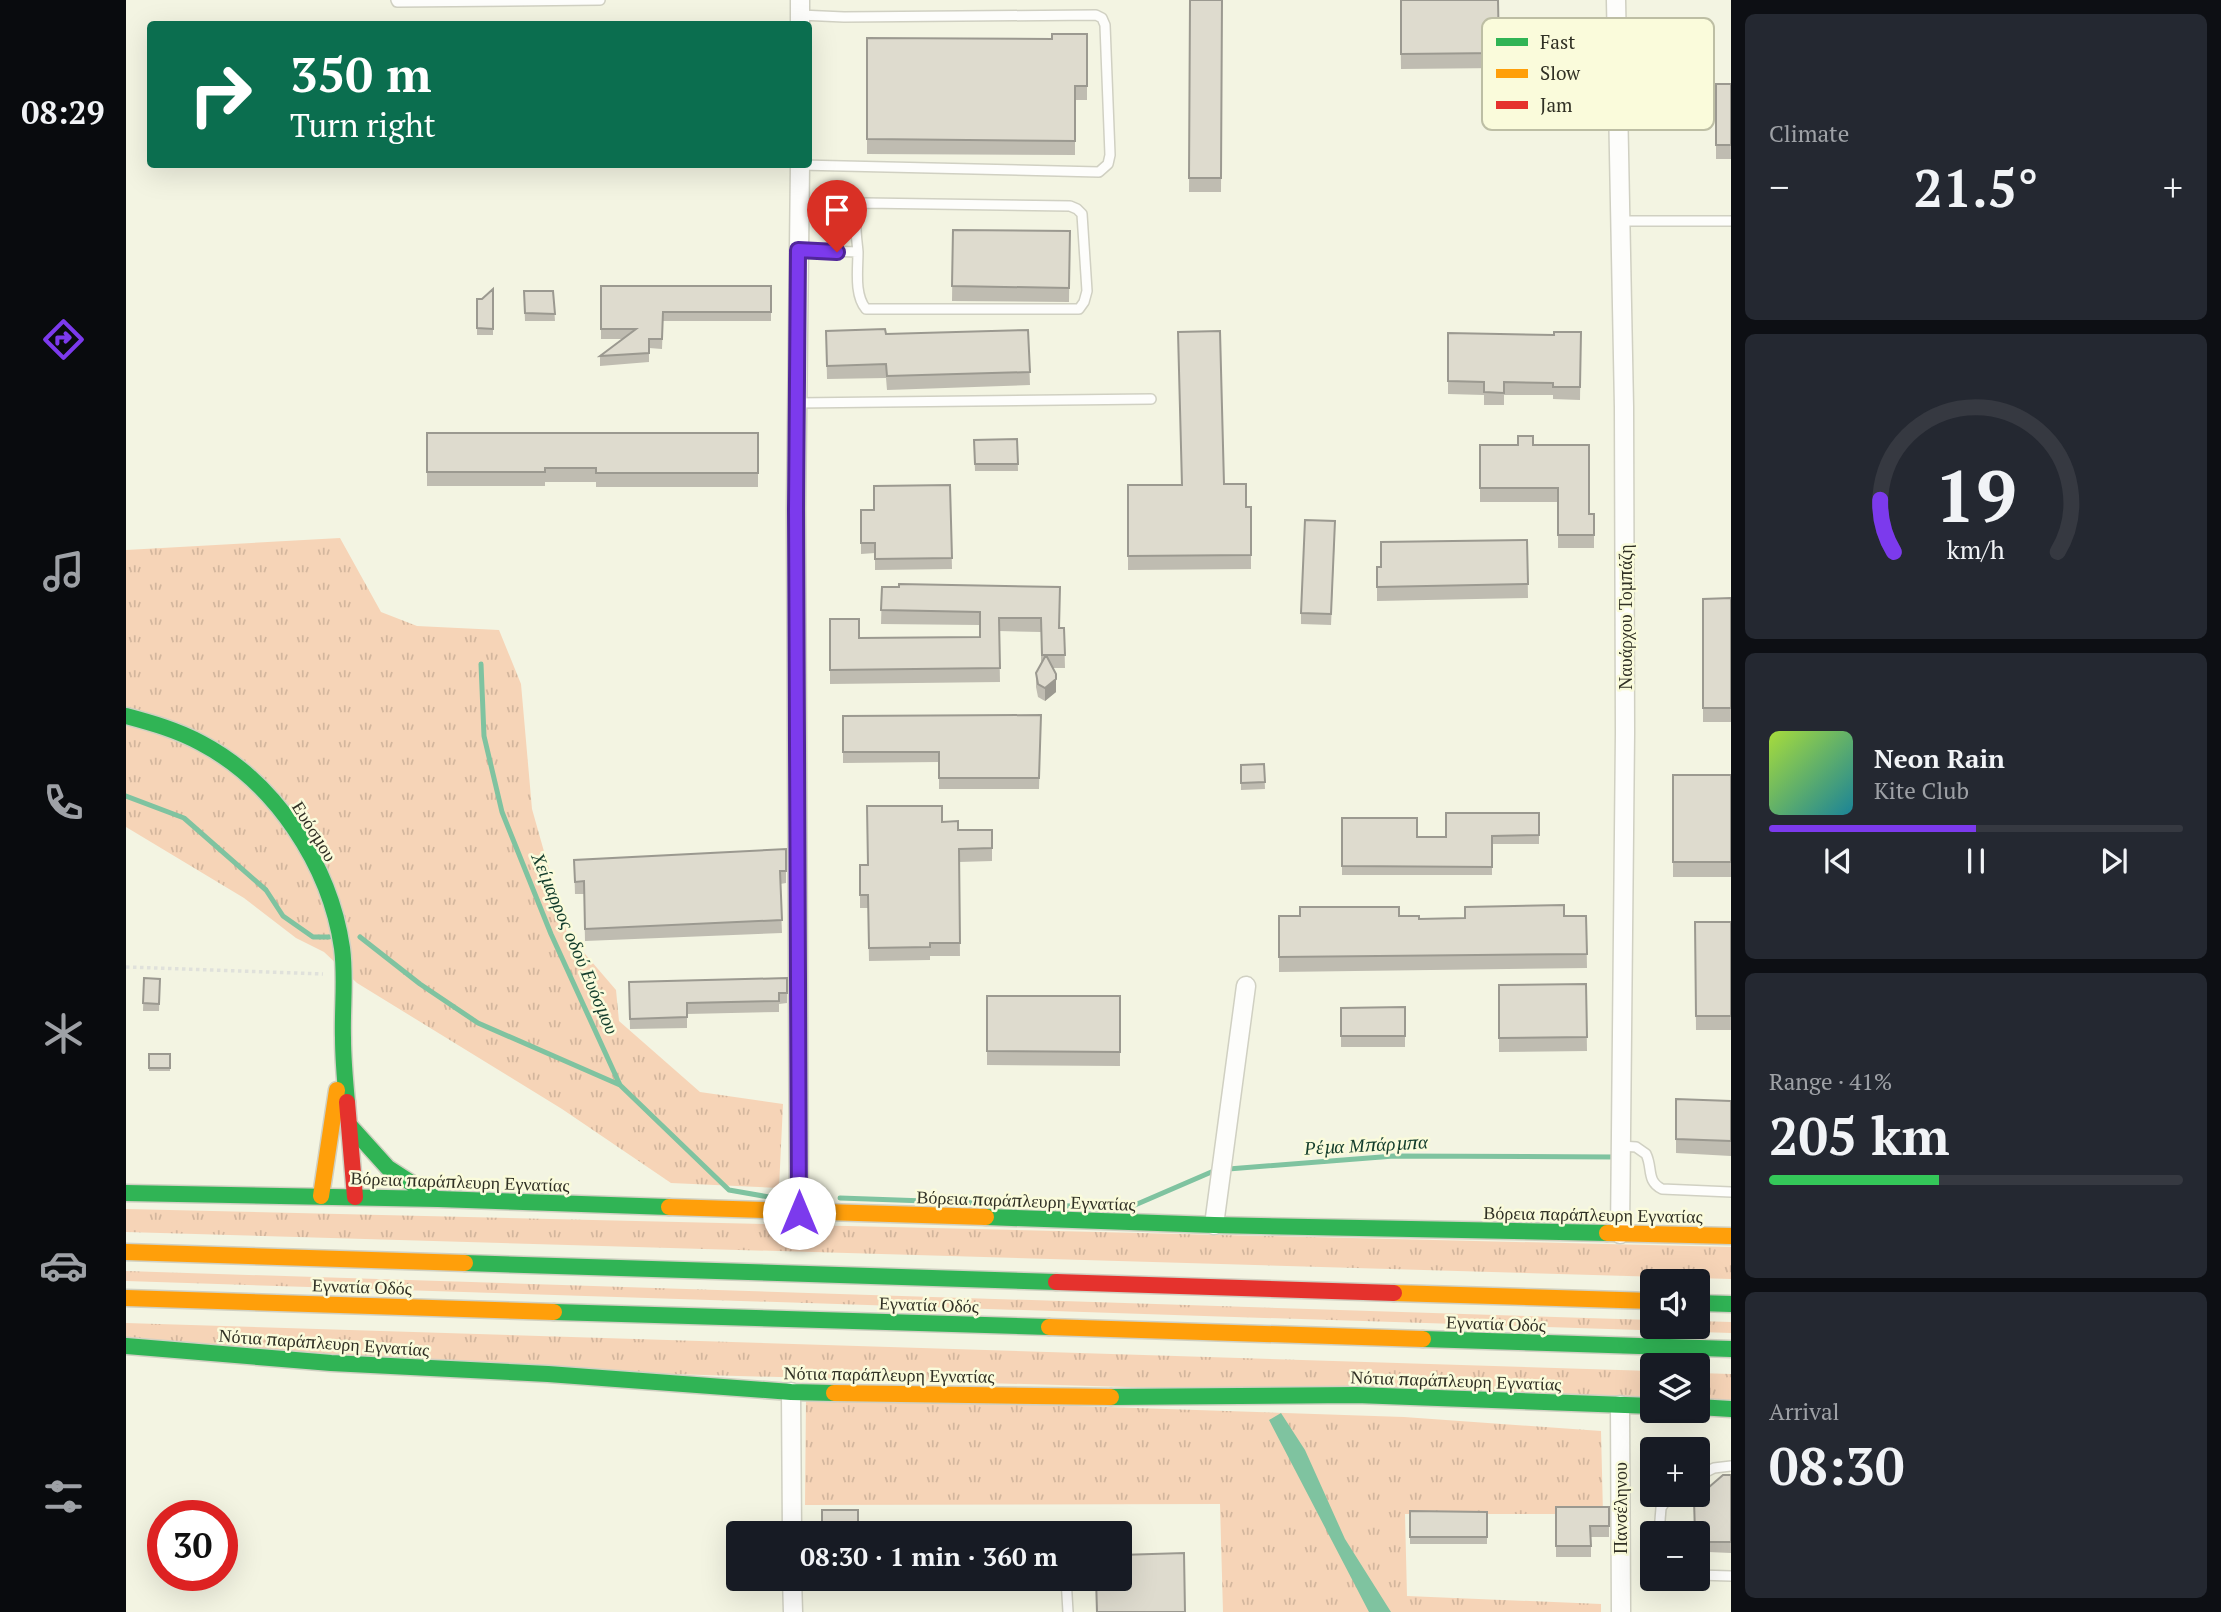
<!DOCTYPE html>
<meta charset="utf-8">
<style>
:root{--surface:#171b24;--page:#242831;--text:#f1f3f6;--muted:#9ea1a6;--line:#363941;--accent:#7c3aed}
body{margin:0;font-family:"PT Serif",serif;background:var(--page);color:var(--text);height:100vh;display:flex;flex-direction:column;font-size:26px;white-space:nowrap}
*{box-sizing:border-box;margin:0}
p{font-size:23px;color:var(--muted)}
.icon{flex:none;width:38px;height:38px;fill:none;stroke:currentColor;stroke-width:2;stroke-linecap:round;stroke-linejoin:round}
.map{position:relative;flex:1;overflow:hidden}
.drawer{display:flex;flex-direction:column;gap:14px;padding:14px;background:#0d0f14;width:490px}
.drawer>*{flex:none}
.banner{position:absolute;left:21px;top:21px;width:665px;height:147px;border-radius:7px;box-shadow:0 7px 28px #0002;background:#0b6e4f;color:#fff;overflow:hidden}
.buttons{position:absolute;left:1514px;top:1269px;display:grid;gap:14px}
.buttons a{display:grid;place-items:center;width:70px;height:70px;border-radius:7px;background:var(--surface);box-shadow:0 7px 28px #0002;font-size:35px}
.speed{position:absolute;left:21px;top:1500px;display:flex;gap:14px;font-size:35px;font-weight:700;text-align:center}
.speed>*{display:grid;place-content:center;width:91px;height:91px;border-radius:50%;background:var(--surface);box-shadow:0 7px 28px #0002;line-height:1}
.speed .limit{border:10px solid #d22;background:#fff;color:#111}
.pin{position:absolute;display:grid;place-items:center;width:60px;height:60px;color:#fff;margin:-72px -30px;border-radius:50% 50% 50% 0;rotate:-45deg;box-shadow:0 0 7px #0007}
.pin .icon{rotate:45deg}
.me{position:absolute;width:77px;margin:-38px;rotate:0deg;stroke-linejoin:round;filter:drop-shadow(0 0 5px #0008)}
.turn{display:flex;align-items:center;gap:24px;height:147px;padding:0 28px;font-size:32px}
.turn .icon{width:91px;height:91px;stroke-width:2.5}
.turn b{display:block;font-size:49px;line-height:60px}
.big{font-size:52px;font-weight:700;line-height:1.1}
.drawer .card{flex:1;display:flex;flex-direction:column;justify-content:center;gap:10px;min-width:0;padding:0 24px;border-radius:10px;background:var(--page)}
.drawer .dial{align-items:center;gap:0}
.dial svg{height:182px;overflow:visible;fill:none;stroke:var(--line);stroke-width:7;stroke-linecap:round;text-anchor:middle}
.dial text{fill:var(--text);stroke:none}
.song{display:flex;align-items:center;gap:21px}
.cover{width:84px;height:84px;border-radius:10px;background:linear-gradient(135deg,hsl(80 70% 55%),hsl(190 70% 35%))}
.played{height:7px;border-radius:4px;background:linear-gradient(90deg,var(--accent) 50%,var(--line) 50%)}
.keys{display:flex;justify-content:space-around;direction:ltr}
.heat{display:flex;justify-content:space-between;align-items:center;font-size:38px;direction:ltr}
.charge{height:10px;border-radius:5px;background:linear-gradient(90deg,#34c759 41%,var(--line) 0)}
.trip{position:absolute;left:600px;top:1521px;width:406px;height:70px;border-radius:7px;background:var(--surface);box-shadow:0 7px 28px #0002;font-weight:700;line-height:70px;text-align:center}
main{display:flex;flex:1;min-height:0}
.dock{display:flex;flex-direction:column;width:126px;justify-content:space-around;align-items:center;background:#090b0e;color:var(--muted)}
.dock .icon{width:49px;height:49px}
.dock .on{color:var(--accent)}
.dock b{font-size:32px;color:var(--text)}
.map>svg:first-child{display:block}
.grass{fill:url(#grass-tufts)}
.water{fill:#7fc3a0}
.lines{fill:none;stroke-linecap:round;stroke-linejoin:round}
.stream{stroke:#7fc3a0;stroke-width:5}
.lane-casing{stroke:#d0d0c2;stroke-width:12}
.street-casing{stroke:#d0d0c2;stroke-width:21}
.fast-casing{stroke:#d0d0c2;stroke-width:19}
.slow-casing{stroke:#d0d0c2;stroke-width:19}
.jam-casing{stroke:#d0d0c2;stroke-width:19}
.path{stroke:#e0e1db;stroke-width:3.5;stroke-dasharray:3.5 3.5;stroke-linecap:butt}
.lane{stroke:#fdfdfb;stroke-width:9}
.street{stroke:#fdfdfb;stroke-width:18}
.fast{stroke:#30b455;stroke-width:16}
.slow{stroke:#ff9f0a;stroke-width:16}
.jam{stroke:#e5322d;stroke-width:16}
.wall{fill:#bfbcb1}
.shaded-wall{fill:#9b9990}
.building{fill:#dedbce;stroke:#9b9990;stroke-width:2}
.route-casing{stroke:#51269a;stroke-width:18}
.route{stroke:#7c3aed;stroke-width:12}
.labels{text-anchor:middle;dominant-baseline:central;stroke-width:5;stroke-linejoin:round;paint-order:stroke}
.street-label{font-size:18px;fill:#303024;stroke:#fafbdb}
.water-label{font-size:19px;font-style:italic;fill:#123c2b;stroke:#fafbdb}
.key{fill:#fafbdb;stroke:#bdbea4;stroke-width:2}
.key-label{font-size:19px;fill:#303024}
</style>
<main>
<nav class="dock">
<b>08:29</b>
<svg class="icon on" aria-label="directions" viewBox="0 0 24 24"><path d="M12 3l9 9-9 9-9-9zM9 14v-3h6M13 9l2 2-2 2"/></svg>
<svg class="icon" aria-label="music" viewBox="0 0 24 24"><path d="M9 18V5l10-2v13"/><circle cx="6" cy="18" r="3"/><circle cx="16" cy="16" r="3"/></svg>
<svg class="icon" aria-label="phone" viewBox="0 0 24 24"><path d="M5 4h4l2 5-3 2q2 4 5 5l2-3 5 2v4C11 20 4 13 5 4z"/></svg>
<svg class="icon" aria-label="climate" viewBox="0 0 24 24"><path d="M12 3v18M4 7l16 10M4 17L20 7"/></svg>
<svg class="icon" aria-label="car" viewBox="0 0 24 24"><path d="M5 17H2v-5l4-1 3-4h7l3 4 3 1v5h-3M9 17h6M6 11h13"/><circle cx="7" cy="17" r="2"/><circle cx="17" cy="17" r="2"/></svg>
<svg class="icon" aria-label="filters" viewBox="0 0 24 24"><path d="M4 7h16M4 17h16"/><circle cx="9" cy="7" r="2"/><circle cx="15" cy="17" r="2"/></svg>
</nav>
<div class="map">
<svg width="1605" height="1612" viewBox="0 0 1605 1612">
<defs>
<pattern id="grass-tufts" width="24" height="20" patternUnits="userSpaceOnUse" patternTransform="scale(1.75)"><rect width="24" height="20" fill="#f6d4b7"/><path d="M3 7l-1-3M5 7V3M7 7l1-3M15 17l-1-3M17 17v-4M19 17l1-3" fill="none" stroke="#d3b69d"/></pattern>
</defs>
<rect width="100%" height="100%" fill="#f3f4e2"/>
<path class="grass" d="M 214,538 L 255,612 L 291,626 L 373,630 L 395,684 L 406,809 L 441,933 L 490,990 L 493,1021 L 574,1092 L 657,1104 L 653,1188 L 545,1183 L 436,1109 L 231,983 L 198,952 L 170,938 L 118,898 L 0,827 L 0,550 Z
M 0,1209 L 1605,1247 L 1605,1279 L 0,1232 Z
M 0,1271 L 1526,1320 L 1526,1326 L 1572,1326 L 1572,1321 L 1605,1322 L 1605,1333 L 0,1281 Z
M 0,1323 L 1526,1371 L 1526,1402 L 405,1370 L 0,1340 Z
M 1572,1373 L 1605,1374 L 1605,1404 L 1572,1403 Z
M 680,1397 L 1278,1417 L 1475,1431 L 1477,1514 L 1279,1514 L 1281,1596 L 1475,1604 L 1475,1612 L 1097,1612 L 1094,1504 L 679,1505 Z"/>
<path class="water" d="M 1155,1413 L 1179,1450 L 1219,1539 L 1265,1612 L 1243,1612 L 1143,1420 Z"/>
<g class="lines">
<path class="stream" d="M 355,664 L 358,736 L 376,812 L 425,934 L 494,1085 L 603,1190 L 643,1197
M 0,796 L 58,818 L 140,890 L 157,916 L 187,937 L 203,937
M 234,937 L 294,984 L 352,1023 L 494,1085
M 714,1198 L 1002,1208 L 1090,1170 L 1268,1156 L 1488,1157"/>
<defs>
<path id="lane" d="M 270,0 L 271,2 L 474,0
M 674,165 L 973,172 L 982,164 L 984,155 L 979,25 L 976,18 L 970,15 L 718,17 L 674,15
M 1494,221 L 1605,221
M 672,250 L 732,252 C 731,238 725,210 739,203 L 944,206 L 951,209 L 956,214 L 961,291 L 958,302 L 953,309 L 740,309 C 728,295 732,269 732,252
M 670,403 L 1025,399
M 1495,1146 L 1510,1147 L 1520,1154 C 1527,1168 1520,1181 1536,1189 L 1605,1192
M 1572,1476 L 1588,1468 L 1605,1466
M 1533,1533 L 1535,1508 L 1544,1494
M 1572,1575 L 1605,1576
M 940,1578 L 942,1612"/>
<path id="street" d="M 674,0 L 674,24
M 1490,0 L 1498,407 L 1499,733 L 1494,1234
M 673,1213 L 670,509 L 674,164
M 1088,1225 L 1120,986
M 665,1392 L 666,1533
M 1494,1405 L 1495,1612
M 666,1578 L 667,1612"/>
<path id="fast" d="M 0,716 C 26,723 51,730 75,743 C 149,782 204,865 216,948 C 220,978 216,1008 217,1038 C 217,1060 219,1081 221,1102
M 225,1127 L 262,1168 L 307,1197
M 0,1193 L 312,1199 L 543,1207
M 860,1217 L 1088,1225 L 1481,1233
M 339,1263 L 930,1282
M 1572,1303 L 1605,1304
M 428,1312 L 923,1327
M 1297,1339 L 1605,1349
M 0,1346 L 205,1363 L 422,1374 L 665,1392 L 708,1393
M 985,1397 L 1230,1395 L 1526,1406
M 1572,1407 L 1605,1409"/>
<path id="slow" d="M 195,1196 L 211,1090
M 543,1207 L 860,1217
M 1481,1233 L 1605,1236
M 0,1252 L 339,1263
M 1268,1293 L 1526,1301
M 0,1298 L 428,1312
M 923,1327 L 1297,1339
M 708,1393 L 985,1397"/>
<path id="jam" d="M 221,1102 L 229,1197
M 930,1282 L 1268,1293"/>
</defs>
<use href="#lane" class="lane-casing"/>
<use href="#street" class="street-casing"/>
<use href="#fast" class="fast-casing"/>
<use href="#slow" class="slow-casing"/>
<use href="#jam" class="jam-casing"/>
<path class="path" d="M 0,967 L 197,974"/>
<use href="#lane" class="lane"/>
<use href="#street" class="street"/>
<use href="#fast" class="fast"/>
<use href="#slow" class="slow"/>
<use href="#jam" class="jam"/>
</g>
<path class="wall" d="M 1064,0 L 1096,0 L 1095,192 L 1063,192 Z
M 1274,0 L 1372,0 L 1373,68 L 1275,69 Z
M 961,34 L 961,100 L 949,100 L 949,155 L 741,154 L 741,38 L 926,39 Z
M 1590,84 L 1605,84 L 1605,159 L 1590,159 Z
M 827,230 L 944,231 L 943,302 L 826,301 Z
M 475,286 L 645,286 L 645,321 L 537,321 L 536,349 L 523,348 L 523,362 L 474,366 L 474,356 L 497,339 L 475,339 Z
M 367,289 L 367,335 L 351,335 L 351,299 L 356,299 Z
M 398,291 L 427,291 L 429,321 L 399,321 Z
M 902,330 L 904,385 L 761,390 L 760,378 L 701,379 L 700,331 L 760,334 Z
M 1455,332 L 1454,400 L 1427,399 L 1427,395 L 1378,395 L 1378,405 L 1358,405 L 1358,395 L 1322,394 L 1322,333 L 1428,335 Z
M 301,433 L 632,433 L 632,487 L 470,487 L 470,482 L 419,482 L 419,486 L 301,486 Z
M 891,439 L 892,471 L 849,471 L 848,440 Z
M 1354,445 L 1407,445 L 1463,514 L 1468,514 L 1468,548 L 1432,548 L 1432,502 L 1354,502 Z
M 1098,484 L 1120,507 L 1125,507 L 1125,569 L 1002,570 L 1002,485 Z
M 824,485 L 826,569 L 749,570 L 749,553 L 735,554 L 735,510 L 748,510 Z
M 1209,532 L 1205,625 L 1175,624 L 1175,613 Z
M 1401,540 L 1402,598 L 1251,601 L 1251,567 Z
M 756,587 L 934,587 L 934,628 L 938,628 L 939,668 L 927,668 L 930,692 L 919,701 L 912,697 L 910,687 L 910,673 L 915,663 L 915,632 L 873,631 L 874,682 L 704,684 L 704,619 L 733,638 L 854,637 L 854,625 L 755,624 Z
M 1605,598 L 1605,722 L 1577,722 L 1577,599 Z
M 915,715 L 913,789 L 813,789 L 813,762 L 717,763 L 717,716 Z
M 1138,764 L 1139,789 L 1115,790 L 1115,765 Z
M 1547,775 L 1605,775 L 1605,877 L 1547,877 Z
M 1413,813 L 1413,844 L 1366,844 L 1366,875 L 1216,875 L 1216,818 L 1291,837 L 1320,837 Z
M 816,822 L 832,830 L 866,830 L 866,861 L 833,862 L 834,956 L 804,956 L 804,960 L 743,961 L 742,908 L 734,908 L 734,878 L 742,865 Z
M 660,849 L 660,883 L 654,884 L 656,933 L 459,941 L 458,894 L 449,894 L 448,860 Z
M 1153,916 L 1273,916 L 1293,919 L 1460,916 L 1461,968 L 1153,972 Z
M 1569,922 L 1605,922 L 1605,1030 L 1570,1030 Z
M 18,978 L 34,979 L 33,1011 L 17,1011 Z
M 661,978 L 661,1003 L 653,1004 L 653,1012 L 561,1014 L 561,1028 L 504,1029 L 503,982 Z
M 1460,984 L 1461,1051 L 1373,1052 L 1373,985 Z
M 861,996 L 994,996 L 994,1066 L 861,1065 Z
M 1279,1007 L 1279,1047 L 1215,1047 L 1215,1008 Z
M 23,1054 L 44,1054 L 44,1071 L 23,1071 Z
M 1550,1099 L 1605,1101 L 1605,1156 L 1550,1153 Z
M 1605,1475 L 1605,1553 L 1582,1552 L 1581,1544 L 1572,1544 L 1572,1533 Z
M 1430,1507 L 1483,1507 L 1483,1537 L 1465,1537 L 1465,1557 L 1430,1557 Z
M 1284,1511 L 1361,1512 L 1361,1544 L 1284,1544 Z"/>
<path class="shaded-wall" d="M 930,679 L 930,692 L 919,701 L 919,688 Z"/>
<path class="building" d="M 1064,0 L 1096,0 L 1095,178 L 1063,178 Z
M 1275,0 L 1372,0 L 1373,53 L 1275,54 Z
M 926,34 L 961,34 L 961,86 L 949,86 L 949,141 L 741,139 L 741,38 L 926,39 Z
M 1590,84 L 1605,84 L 1605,145 L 1590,145 Z
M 827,230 L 944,231 L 943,288 L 826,286 Z
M 475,286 L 645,286 L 645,312 L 537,312 L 536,339 L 523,339 L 523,353 L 474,356 L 510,329 L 475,329 Z
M 367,289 L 367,329 L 351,328 L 351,299 L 356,299 Z
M 398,291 L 427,291 L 429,314 L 399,313 Z
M 759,329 L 760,334 L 902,330 L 904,372 L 761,376 L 760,364 L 701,366 L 700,331 Z
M 1094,331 L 1098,484 L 1120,484 L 1120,507 L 1125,507 L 1125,555 L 1002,556 L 1002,485 L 1056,485 L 1052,332 Z
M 1428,332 L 1455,332 L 1454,387 L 1427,387 L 1427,383 L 1378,382 L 1378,393 L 1358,392 L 1358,382 L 1322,381 L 1322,333 L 1428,335 Z
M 301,433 L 632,433 L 632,473 L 470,473 L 470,468 L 419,468 L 419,472 L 301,472 Z
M 1392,436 L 1407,436 L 1407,445 L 1463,445 L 1463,514 L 1468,514 L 1468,535 L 1432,535 L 1432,488 L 1354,488 L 1354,445 L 1392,445 Z
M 891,439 L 892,464 L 849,464 L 848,440 Z
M 824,485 L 826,558 L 749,559 L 749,543 L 735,543 L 735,510 L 748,510 L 748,486 Z
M 1179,520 L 1209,521 L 1205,614 L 1175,613 Z
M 1401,540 L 1402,584 L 1251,587 L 1251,567 L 1255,567 L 1255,542 Z
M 773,584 L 934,587 L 933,628 L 938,628 L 939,655 L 920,655 L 930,674 L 930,679 L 919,688 L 912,684 L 910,673 L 920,655 L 916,655 L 915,618 L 873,618 L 874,668 L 704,670 L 704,619 L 733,619 L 733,638 L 854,637 L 854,612 L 755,610 L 756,587 L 773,587 Z
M 1605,598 L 1605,708 L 1577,708 L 1577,599 Z
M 915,715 L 913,778 L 813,778 L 813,752 L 717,752 L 717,716 Z
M 1138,764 L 1139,782 L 1115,783 L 1115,765 Z
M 1547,775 L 1605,775 L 1605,862 L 1547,862 Z
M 741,806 L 816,806 L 816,822 L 832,821 L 832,830 L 866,830 L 866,848 L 833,849 L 834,943 L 804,943 L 804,947 L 743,948 L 742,895 L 734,895 L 734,865 L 742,865 Z
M 1320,813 L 1413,813 L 1413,835 L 1366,836 L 1366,867 L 1216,866 L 1216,818 L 1291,818 L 1291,837 L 1320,837 Z
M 660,849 L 660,871 L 654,871 L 656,920 L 459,929 L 458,881 L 449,882 L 448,860 Z
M 1438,905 L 1438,916 L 1460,916 L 1461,954 L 1153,957 L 1153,916 L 1174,916 L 1174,907 L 1273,907 L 1273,916 L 1293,916 L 1293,919 L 1339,918 L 1339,907 Z
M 1569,922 L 1605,922 L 1605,1016 L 1570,1016 Z
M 18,978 L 34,979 L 33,1004 L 17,1003 Z
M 661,978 L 661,993 L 653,993 L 653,1001 L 561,1003 L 561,1017 L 504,1019 L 503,982 Z
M 1460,984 L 1461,1037 L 1373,1038 L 1373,985 Z
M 861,996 L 994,996 L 994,1052 L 861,1051 Z
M 1279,1007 L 1279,1036 L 1215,1036 L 1215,1008 Z
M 23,1054 L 44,1054 L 44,1068 L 23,1068 Z
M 1550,1099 L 1605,1101 L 1605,1141 L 1550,1139 Z
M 1597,1475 L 1605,1475 L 1605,1542 L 1582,1542 L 1581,1533 L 1569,1533 L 1568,1500 Z
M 1430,1507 L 1483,1507 L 1483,1526 L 1464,1526 L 1465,1546 L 1430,1546 Z
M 696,1510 L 732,1510 L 732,1533 L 696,1533 Z
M 1284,1511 L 1361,1512 L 1361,1537 L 1284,1537 Z
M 1058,1553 L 1059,1612 L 971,1612 L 970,1578 L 994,1578 L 994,1555 Z"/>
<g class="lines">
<defs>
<path id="route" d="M 673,1213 L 670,509 L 672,250 L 711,252"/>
</defs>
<use href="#route" class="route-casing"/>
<use href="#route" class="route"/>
</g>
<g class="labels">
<g class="street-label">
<text transform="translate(1499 617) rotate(-90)">Ναυάρχου Τομπάζη</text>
<text transform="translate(189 831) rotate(58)">Ευόσμου</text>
<text transform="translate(334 1181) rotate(2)">Βόρεια παράπλευρη Εγνατίας</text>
<text transform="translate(900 1200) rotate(2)">Βόρεια παράπλευρη Εγνατίας</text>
<text transform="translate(1467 1214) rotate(1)">Βόρεια παράπλευρη Εγνατίας</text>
<text transform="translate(236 1286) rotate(2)">Εγνατία Οδός</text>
<text transform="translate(803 1304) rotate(2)">Εγνατία Οδός</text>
<text transform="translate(1370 1323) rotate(2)">Εγνατία Οδός</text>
<text transform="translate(198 1342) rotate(4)">Νότια παράπλευρη Εγνατίας</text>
<text transform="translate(763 1374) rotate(1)">Νότια παράπλευρη Εγνατίας</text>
<text transform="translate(1330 1380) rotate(2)">Νότια παράπλευρη Εγνατίας</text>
<text transform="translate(1494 1508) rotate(-90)">Πανσέληνου</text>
</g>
<g class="water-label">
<text transform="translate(450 943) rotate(67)">Χείμαρρος οδού Ευόσμου</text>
<text transform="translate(1240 1144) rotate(-3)">Ρέμα Μπάρμπα</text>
</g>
</g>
<rect x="1356" y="18" width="232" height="112" rx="10" class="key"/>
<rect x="1370" y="38" width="32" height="8" fill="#30b455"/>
<rect x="1370" y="69" width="32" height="9" fill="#ff9f0a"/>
<rect x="1370" y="101" width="32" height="8" fill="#e5322d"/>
<g class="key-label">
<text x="1414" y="49">Fast</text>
<text x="1414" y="80">Slow</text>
<text x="1414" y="112">Jam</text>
</g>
</svg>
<div class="buttons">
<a><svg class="icon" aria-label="sound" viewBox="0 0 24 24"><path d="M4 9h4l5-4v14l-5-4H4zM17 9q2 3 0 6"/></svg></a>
<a><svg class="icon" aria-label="layers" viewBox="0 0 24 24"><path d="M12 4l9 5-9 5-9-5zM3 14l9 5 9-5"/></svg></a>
<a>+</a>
<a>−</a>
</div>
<div class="speed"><div class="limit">30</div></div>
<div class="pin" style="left:711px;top:252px;background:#d93025"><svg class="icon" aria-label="arrive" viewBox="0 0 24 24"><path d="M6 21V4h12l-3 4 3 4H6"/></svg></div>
<svg class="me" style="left:673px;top:1213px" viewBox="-20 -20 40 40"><circle r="19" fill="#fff"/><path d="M0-13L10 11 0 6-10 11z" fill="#7c3aed"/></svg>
<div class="trip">08:30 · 1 min · 360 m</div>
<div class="banner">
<div class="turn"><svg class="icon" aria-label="right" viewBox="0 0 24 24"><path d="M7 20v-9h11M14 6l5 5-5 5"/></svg><div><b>350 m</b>Turn right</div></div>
</div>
</div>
<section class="drawer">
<div class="card"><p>Climate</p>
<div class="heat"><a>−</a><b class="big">21.5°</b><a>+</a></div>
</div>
<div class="card dial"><svg viewBox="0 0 100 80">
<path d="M14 69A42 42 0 1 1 86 69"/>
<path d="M14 69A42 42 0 0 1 8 46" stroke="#7c3aed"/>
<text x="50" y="56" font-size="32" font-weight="700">19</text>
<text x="50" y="72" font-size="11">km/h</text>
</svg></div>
<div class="card">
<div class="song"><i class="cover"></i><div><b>Neon Rain</b><p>Kite Club</p></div></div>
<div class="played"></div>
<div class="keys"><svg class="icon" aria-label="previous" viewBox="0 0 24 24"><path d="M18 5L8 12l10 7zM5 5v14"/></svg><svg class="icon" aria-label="pause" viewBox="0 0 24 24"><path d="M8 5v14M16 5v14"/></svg><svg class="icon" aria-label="next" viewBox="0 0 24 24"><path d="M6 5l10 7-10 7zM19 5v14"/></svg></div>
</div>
<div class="card"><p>Range · 41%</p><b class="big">205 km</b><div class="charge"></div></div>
<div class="card"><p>Arrival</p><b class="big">08:30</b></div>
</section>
</main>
